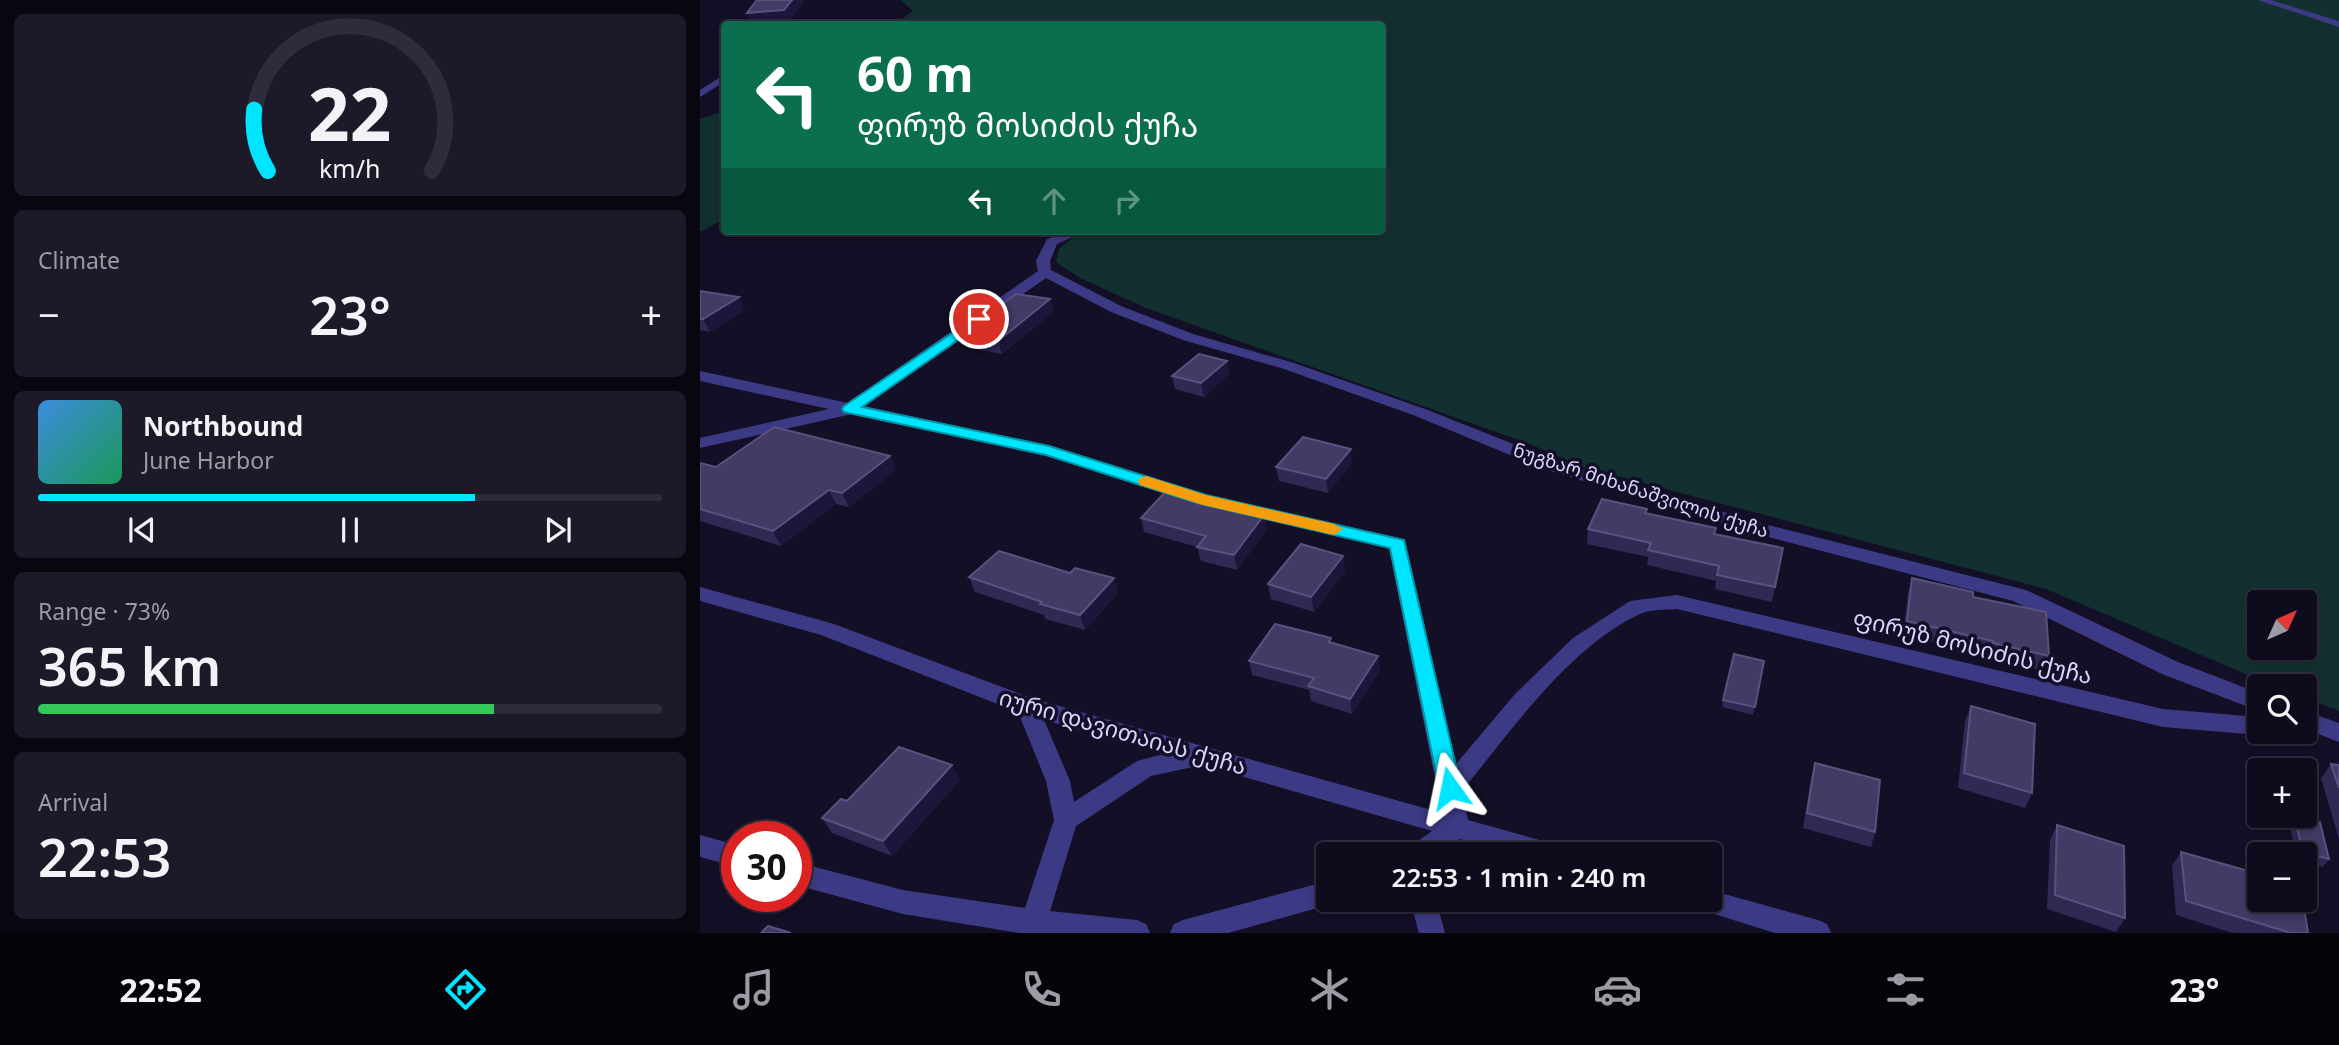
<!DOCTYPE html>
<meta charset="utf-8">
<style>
:root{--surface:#0e0b1c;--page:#1c1929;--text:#f1f3f6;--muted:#9b9ba3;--line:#2e2b3b;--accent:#00e5ff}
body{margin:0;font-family:"Noto Sans","Noto Sans Georgian",sans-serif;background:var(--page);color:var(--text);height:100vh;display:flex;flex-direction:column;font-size:26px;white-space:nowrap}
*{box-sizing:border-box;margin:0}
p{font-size:23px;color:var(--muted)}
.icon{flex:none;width:38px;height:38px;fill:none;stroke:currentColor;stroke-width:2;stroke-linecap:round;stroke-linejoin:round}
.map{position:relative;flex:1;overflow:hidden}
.panel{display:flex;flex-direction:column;gap:14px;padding:14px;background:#08060f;width:700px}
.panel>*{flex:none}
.banner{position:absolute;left:21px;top:21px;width:665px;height:214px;border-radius:7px;box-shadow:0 4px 10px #0003,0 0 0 2px var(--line);background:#0b6e4f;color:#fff;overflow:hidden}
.needle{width:46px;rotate:45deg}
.buttons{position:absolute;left:1547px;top:590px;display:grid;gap:14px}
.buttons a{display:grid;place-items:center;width:70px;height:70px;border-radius:7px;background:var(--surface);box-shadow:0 4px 10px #0003,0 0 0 2px var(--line);font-size:35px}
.speed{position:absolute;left:21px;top:821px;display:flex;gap:14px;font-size:35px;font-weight:700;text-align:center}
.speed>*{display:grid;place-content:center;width:91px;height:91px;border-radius:50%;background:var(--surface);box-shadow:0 4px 10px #0003,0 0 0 2px var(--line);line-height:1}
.speed .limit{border:10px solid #d22;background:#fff;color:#111}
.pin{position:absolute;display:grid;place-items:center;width:60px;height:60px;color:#fff;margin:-30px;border:4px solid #fff;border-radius:50%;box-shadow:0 2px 7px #0007}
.me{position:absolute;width:77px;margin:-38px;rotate:348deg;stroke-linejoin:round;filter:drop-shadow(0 0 5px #0008)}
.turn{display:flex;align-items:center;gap:24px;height:147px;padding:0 21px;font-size:32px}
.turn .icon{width:91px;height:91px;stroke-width:2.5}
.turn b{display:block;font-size:49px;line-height:60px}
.lanes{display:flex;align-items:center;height:66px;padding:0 21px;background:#0003;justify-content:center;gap:35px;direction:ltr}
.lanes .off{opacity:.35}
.big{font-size:52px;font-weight:600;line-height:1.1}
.panel .widget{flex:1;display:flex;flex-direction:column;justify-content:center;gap:10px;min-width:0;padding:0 24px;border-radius:10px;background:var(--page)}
.panel .dial{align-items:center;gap:0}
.dial svg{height:182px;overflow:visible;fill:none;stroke:var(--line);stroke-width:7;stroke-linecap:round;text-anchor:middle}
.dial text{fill:var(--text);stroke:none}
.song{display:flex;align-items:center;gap:21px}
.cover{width:84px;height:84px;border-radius:10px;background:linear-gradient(135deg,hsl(210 70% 55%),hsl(150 70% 35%))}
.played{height:7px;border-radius:4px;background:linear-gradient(90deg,var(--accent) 70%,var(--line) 70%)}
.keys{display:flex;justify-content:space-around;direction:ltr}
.heat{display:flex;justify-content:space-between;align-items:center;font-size:38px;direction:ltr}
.charge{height:10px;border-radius:5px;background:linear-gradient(90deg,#34c759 73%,var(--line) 0)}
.trip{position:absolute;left:616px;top:842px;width:406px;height:70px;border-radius:7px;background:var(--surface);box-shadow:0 4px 10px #0003,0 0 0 2px var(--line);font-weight:600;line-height:70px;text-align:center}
.dock{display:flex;height:112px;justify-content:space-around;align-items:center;background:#06040b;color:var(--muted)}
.dock .icon{width:49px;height:49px}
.dock .selected{color:var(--accent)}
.dock b{font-size:32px;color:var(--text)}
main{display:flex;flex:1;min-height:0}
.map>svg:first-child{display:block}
.green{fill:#12302f;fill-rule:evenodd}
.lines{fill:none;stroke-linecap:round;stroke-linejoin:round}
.street{fill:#3d3a85;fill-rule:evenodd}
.wall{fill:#312854}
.shaded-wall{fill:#1d163a}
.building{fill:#433a66;stroke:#5a527e;stroke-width:2}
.route{fill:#00e5ff;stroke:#0095a6;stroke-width:2}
.slow{fill:#f59e0b}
.labels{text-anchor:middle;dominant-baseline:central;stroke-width:7;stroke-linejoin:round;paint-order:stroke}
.street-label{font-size:19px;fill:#d9d4ff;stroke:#130f26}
.near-street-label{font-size:23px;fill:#d9d4ff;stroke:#130f26}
</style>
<main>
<section class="panel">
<div class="widget dial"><svg viewBox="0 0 100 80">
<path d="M14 69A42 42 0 1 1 86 69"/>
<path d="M14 69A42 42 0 0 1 8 42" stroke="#00e5ff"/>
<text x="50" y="56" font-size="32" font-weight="700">22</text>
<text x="50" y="72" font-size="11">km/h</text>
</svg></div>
<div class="widget"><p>Climate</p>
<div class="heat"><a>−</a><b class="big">23°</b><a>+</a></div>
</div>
<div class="widget">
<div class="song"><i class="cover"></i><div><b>Northbound</b><p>June Harbor</p></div></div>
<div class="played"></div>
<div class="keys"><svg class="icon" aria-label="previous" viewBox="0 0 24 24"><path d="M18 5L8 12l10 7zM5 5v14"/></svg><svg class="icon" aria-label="pause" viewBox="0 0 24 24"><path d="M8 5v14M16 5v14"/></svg><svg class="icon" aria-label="next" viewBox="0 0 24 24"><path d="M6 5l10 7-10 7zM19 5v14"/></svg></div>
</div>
<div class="widget"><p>Range · 73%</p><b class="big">365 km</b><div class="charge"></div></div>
<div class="widget"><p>Arrival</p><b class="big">22:53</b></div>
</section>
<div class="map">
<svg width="1639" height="933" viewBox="0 0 1639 933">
<rect width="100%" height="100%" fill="#130f26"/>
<path class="green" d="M 201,0 L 1639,0 L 1639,711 L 1605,698 L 1605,686 L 1574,686 L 1346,589 L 882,467 L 830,444 L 446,308 L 380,278 L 356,262 L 359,249 L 372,238 L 305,231 L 682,231 L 682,24 L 259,24 L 199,21 L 213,11 ZM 1559,602 L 1605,602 L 1605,648 L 1559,648 Z
M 24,111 L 24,219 L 0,232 L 0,119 Z"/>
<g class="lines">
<path class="street" d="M 1558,0 L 1571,0 L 1639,21 L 1639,27 Z
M 24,75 L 24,82 L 0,97 L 0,90 Z
M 369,231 L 386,231 L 357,244 L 350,261 L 351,270 L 421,306 L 493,334 L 594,363 L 725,409 L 859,462 L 1060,523 L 1326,590 L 1478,662 L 1559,693 L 1559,711 L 1462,674 L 1313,601 L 1049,532 L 847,470 L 713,415 L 584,369 L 483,340 L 411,312 L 346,278 L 164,406 L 349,446 L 506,495 L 705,539 L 756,764 L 815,694 L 873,638 L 930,601 L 977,595 L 1463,709 L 1546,716 L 1559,711 L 1559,730 L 1547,734 L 1463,727 L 977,609 C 966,610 950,609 940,614 C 869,647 810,732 762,791 L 768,820 L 850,843 L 859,846 L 863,854 L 811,854 L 760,839 L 740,854 L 707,854 L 711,846 L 732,831 L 502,765 L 451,776 L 376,826 L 350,911 L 437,920 L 446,924 L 450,933 L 319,933 L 203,914 L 96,885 L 96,862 L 203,890 L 325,908 L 354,820 L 346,781 L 318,712 L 121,635 L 0,601 L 0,587 L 134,624 L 331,698 L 742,813 L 689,548 L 497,504 L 345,455 L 152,414 L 0,448 L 0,438 L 129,409 L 0,381 L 0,371 L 148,403 L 338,271 L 336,261 L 347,239 ZM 344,720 L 464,754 L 437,761 L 374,802 L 370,781 Z
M 1605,711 L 1639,723 L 1639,742 L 1605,729 Z
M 0,835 L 37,845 L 37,867 L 0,857 Z
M 628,881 L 628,900 L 638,900 L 628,905 L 528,933 L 470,933 L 474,924 L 483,920 Z
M 1010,890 L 1118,920 L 1127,924 L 1131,933 L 1075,933 L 995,908 L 991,900 L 1010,900 Z
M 710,900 L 736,900 L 745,933 L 719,933 Z"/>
</g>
<path class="wall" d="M 0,291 L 45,310 L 10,332 L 0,330 Z
M 350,299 L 353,312 L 302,354 L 266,347 L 261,334 Z
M 529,374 L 504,397 L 475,389 L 472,376 Z
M 190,456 L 196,470 L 149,507 L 136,504 L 81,546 L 0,521 L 0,463 L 16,467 Z
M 652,463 L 628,493 L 579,481 L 576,467 Z
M 946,513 L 1016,528 L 1015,534 L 1083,548 L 1072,602 L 1015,589 L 1016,581 L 947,565 L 948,557 L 887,544 L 888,529 Z
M 441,518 L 566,530 L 537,570 L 501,561 L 497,547 L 444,532 Z
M 643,556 L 645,571 L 614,612 L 571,599 L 568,584 Z
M 269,577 L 418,593 L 385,630 L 345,619 L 344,615 L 275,592 Z
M 1212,578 L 1273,597 L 1349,656 L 1343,671 L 1288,658 L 1288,655 L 1203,635 L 1208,593 Z
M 632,642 L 678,656 L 680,671 L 652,714 L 611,701 L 609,690 L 552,675 L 549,661 Z
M 1064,661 L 1053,715 L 1022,707 L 1023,700 Z
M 1271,706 L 1332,793 L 1325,808 L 1258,788 L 1265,721 Z
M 1115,763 L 1175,832 L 1171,847 L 1103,828 L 1111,778 Z
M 1631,764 L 1639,765 L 1639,839 L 1621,778 Z
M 260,780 L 192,856 L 132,833 L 122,818 L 147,801 Z
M 1594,816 L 1629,859 L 1623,867 L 1605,862 L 1605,854 L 1596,854 L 1589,823 Z
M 1357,825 L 1425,918 L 1416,932 L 1347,909 L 1350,840 Z
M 1481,852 L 1608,933 L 1533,933 L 1476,915 L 1472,866 Z"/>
<path class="shaded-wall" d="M 92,0 L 105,0 L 89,23 L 52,24 L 47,13 Z
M 39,297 L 45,310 L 10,332 L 3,319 Z
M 350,299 L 353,312 L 302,354 L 298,341 Z
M 527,361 L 529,374 L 504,397 L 501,383 Z
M 651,449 L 652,463 L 628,493 L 626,479 Z
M 190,456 L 196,470 L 149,507 L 142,493 Z
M 129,490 L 136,504 L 81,546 L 73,531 Z
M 564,515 L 566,530 L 537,570 L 534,555 Z
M 643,556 L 645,571 L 614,612 L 611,597 Z
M 414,578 L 418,593 L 385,630 L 380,615 Z
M 678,656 L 680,671 L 652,714 L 650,699 Z
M 252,765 L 260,780 L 192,856 L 183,841 Z"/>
<path class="building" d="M 57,0 L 92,0 L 84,10 L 47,13 Z
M 0,291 L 39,297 L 3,319 L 0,319 Z
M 316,294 L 350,299 L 298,341 L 261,334 Z
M 499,354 L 527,361 L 501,383 L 472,376 Z
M 74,427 L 190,456 L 142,493 L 129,490 L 73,531 L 0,509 L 0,463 L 16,467 Z
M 603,437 L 651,449 L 626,479 L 576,467 Z
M 465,492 L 564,515 L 534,555 L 497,547 L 506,536 L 441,518 Z
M 902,499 L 947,509 L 945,513 L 1016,528 L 1014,534 L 1083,548 L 1075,587 L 1017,575 L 1019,566 L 948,550 L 951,543 L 888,529 Z
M 601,544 L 643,556 L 611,597 L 568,584 Z
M 299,551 L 370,573 L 375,568 L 414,578 L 380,615 L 340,604 L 342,602 L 269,577 Z
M 1212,578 L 1273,592 L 1273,597 L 1346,612 L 1349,656 L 1293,643 L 1293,641 L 1207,621 Z
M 575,624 L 631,638 L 629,642 L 678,656 L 650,699 L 608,686 L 614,678 L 549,661 Z
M 1034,654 L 1064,661 L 1055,707 L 1023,700 Z
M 1271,706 L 1335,724 L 1332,793 L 1264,773 Z
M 199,747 L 252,765 L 183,841 L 122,818 L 141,799 L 147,801 Z
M 1115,763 L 1180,780 L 1175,832 L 1107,813 Z
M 1631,764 L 1639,765 L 1639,788 Z
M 1594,816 L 1620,822 L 1629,859 L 1603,852 Z
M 1357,825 L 1424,846 L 1425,918 L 1355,895 Z
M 1481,852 L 1559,874 L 1559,900 L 1603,900 L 1608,933 L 1591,933 L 1486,901 Z
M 68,926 L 91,933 L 61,933 Z"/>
<path class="route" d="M 279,315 L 286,319 L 284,322 L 162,407 L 349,446 L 506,495 L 704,540 L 761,788 L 758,795 L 750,797 L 743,795 L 739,788 L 690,548 L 497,503 L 346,455 L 144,412 L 142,409 L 144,406 Z"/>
<path class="slow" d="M 446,476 L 506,495 L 634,524 L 643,529 L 634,535 L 503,505 L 440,485 L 438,481 L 440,478 Z"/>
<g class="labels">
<g class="street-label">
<text transform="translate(941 490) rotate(18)">ნუგზარ მიხანაშვილის ქუჩა</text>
</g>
<g class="near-street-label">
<text transform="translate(1273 646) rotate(14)">ფირუზ მოსიძის ქუჩა</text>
<text transform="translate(423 731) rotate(16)">იური დავითაიას ქუჩა</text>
</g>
</g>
</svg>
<div class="buttons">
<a><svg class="needle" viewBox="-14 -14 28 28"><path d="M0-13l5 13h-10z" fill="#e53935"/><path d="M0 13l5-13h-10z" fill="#9b9ba3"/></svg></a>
<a><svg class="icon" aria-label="search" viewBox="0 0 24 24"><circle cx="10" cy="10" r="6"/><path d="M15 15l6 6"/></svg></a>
<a>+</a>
<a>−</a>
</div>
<div class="speed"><div class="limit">30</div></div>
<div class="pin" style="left:279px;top:319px;background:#d93025"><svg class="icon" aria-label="arrive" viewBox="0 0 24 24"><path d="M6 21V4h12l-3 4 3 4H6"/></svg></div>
<svg class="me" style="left:750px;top:788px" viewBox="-20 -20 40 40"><path d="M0-17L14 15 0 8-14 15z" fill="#00e5ff" stroke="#fff" stroke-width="4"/></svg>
<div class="trip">22:53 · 1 min · 240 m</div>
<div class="banner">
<div class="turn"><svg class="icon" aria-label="left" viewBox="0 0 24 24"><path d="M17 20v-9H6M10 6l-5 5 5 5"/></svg><div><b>60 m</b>ფირუზ მოსიძის ქუჩა</div></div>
<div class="lanes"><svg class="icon" aria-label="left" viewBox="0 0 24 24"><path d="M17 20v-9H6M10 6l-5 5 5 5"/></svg><svg class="icon off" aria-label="ahead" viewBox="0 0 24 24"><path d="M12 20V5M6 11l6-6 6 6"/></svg><svg class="icon off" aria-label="right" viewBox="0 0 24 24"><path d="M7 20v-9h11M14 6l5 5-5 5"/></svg></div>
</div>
</div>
</main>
<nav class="dock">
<b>22:52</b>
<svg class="icon selected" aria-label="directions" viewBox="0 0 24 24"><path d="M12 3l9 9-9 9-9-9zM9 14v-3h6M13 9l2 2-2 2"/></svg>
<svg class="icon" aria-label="music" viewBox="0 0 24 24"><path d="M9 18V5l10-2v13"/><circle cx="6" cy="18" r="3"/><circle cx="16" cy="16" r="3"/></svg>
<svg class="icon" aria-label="phone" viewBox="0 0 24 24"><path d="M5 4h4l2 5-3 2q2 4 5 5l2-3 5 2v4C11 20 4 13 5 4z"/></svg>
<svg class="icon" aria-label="climate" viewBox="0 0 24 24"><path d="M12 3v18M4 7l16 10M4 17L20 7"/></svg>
<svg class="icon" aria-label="car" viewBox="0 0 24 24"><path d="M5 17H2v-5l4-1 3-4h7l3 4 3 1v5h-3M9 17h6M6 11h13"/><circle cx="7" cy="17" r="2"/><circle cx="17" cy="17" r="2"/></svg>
<svg class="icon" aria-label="filters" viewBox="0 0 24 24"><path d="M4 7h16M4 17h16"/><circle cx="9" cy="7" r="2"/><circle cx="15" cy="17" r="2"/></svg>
<b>23°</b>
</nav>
